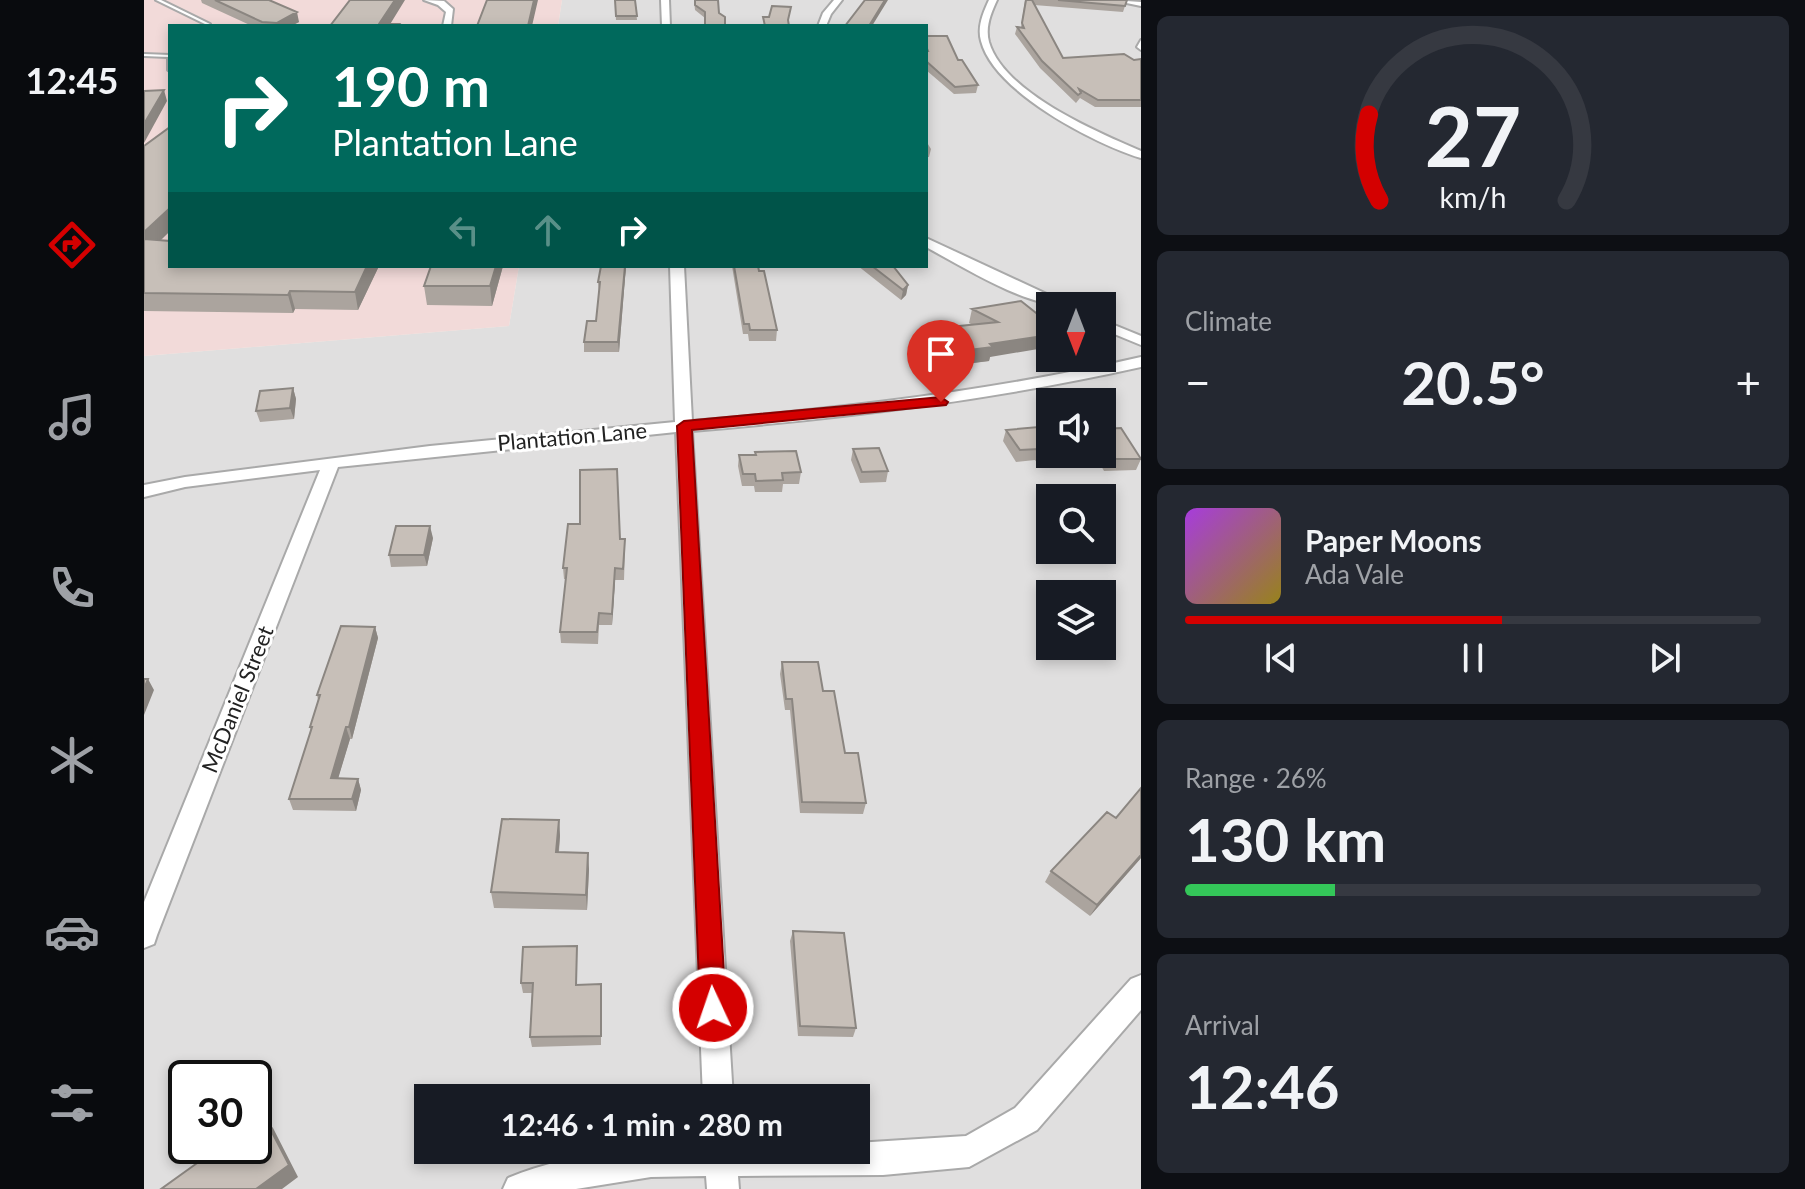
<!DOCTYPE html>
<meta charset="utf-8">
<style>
:root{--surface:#171b24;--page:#242831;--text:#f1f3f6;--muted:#9ea1a6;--line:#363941;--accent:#d40000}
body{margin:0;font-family:Lato,sans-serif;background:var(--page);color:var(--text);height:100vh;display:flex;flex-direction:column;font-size:30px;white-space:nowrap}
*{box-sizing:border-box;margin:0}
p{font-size:26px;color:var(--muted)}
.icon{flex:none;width:44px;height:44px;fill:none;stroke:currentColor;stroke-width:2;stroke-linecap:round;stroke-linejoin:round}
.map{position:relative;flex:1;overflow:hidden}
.details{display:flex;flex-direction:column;gap:16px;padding:16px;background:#0d0f14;width:664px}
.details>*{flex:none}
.top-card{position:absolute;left:24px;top:24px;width:760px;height:244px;border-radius:0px;box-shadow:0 4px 12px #0003;background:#00695c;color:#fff;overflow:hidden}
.needle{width:52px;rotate:180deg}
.fabs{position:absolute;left:892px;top:292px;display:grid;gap:16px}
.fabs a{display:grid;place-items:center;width:80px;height:80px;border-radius:0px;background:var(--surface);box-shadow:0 4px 12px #0003;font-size:40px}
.speed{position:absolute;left:24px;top:1060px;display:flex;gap:16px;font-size:40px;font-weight:700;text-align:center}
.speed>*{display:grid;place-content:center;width:104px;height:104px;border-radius:50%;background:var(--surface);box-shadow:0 4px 12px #0003;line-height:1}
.speed .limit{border:4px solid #111;border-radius:12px;background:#fff;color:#111}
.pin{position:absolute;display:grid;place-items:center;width:68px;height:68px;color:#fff;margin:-82px -34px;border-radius:50% 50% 50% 0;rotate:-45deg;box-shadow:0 0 8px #0007}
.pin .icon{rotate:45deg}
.me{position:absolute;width:88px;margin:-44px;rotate:357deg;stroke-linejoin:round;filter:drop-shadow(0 0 6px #0008)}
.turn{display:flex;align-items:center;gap:28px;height:168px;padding:0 32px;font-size:36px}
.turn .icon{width:104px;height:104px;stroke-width:2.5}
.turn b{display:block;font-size:56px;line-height:68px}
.lanes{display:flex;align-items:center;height:76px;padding:0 32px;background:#0003;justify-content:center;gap:40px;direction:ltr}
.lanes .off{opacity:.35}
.big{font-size:60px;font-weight:700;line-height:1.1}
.details .widget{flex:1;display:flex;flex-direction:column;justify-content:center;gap:12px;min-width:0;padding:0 28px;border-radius:12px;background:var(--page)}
.details .dial{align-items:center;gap:0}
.dial svg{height:208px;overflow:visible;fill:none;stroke:var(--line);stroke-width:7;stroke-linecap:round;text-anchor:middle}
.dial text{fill:var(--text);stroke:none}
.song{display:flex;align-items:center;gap:24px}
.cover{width:96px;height:96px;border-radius:12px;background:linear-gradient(135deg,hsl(280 70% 55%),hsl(50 70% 35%))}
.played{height:8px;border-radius:4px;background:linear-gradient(90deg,var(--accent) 55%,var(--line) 55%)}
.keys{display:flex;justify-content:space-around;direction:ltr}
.heat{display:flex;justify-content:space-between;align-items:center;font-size:44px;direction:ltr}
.charge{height:12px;border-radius:6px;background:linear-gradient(90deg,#34c759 26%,var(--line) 0)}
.trip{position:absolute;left:270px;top:1084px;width:456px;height:80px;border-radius:0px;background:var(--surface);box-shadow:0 4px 12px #0003;font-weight:700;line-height:80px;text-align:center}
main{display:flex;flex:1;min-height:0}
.tabs{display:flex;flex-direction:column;width:144px;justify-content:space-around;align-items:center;background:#090b0e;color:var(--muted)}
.tabs .icon{width:56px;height:56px}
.tabs .selected{color:var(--accent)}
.tabs b{font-size:36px;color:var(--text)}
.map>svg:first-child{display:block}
.residential{fill:#e0dfdf;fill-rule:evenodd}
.commercial{fill:#f2dad9}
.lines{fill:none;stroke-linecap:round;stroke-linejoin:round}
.lane-casing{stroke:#a9a9a9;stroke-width:4}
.street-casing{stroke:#a9a9a9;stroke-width:4}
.lane{fill:#fff;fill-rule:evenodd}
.street{fill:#fff;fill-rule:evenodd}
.wall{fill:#aba49e}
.shaded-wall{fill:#8b8681}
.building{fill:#c7bfb8;stroke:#8b8681;stroke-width:2}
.route{fill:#d40000;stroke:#8a0000;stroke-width:2}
.labels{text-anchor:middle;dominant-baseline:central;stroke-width:6;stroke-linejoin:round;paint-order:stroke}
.street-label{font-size:22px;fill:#222;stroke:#fff}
</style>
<main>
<nav class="tabs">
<b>12:45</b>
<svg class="icon selected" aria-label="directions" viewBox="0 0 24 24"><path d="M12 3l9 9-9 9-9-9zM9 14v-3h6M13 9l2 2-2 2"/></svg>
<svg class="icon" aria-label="music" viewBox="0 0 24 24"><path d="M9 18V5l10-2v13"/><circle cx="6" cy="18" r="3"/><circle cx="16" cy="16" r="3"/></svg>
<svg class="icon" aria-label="phone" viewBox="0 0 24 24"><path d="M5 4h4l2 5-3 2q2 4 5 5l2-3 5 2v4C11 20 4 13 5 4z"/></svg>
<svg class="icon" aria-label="climate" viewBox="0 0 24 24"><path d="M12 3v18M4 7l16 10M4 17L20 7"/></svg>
<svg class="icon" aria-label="car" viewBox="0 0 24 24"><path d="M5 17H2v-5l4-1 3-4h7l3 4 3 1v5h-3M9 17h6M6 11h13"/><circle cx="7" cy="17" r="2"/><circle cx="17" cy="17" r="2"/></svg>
<svg class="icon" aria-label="filters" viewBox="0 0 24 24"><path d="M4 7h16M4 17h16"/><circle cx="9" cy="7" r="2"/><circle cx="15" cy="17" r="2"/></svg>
</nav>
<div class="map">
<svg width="997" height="1189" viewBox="0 0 997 1189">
<rect width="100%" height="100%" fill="#f2efe9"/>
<path class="residential" d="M 418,0 L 997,0 L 997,1189 L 0,1189 L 0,356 L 365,326 L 375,266 L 782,266 L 782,26 L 414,26 ZM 906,306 L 958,306 L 958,358 L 906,358 ZM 906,402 L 958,402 L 958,454 L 906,454 ZM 906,498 L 958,498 L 958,550 L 906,550 ZM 906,594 L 958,594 L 958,646 L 906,646 ZM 42,1078 L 110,1078 L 110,1146 L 42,1146 ZM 284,1098 L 712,1098 L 712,1150 L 284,1150 Z"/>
<path class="commercial" d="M 0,0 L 418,0 L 414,26 L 26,26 L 26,266 L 375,266 L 365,326 L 0,356 Z"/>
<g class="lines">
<defs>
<path id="lane" d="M 12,0 L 17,0 L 66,24 L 63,25 Z
M 0,54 L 26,55 L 26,71 L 24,70 L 24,57 L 0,56 Z"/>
<path id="street" d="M 280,0 L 300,1 L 309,9 L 307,26 L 299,26 L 302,12 L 294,5 Z
M 517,0 L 525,0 L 526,26 L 518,26 Z
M 690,0 L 698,0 L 687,14 L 682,26 L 674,26 L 679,13 Z
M 845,0 L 853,0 C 847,13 841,27 845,42 C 860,93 953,132 997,151 L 997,158 C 951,144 850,92 837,41 C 833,27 839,13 845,0 Z
M 968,0 L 997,2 L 997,6 Z
M 997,40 L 997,50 L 993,47 Z
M 782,238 L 922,303 L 924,306 C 881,306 821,268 782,247 Z
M 526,266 L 540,266 L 548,421 C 699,408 849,391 997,357 L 997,367 C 849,400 700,418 548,431 L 589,1098 L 559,1098 L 532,432 L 194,467 L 13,935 L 10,944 L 0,948 L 0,902 L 176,470 L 41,487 L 0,497 L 0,485 L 41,477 L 286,446 L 531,422 Z
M 958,320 L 997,336 L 997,345 L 958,329 Z
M 997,975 L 997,1010 L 893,1130 L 825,1167 L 739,1175 L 594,1176 L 595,1189 L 563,1189 L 562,1176 L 507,1177 L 432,1189 L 359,1189 L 364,1178 C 399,1163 437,1156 475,1150 L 712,1150 L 712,1143 L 822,1136 L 871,1108 L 987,979 Z"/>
</defs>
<use href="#lane" class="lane-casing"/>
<use href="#street" class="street-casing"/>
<use href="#lane" class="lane"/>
<use href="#street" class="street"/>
</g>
<path class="wall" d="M 57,0 L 125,0 L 155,22 L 147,26 L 108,26 L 58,3 Z
M 471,0 L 491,0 L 493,20 L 472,20 Z
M 550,0 L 575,13 L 561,18 L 551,10 Z
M 881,0 L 983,0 L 979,12 L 890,5 L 919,58 L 990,60 L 997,59 L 997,107 L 951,107 L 936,98 L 932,103 L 896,68 L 871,34 L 873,27 L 877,27 Z
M 782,36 L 834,85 L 832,93 L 810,94 L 782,70 Z
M 782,141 L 787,149 L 785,157 L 782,157 Z
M 0,146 L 26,231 L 17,240 L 26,266 L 235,266 L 214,310 L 151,309 L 149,313 L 0,311 Z
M 359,266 L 348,306 L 283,305 L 280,286 Z
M 482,266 L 475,352 L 440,352 L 440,342 L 452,321 L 455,292 L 454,282 Z
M 588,266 L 614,266 L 633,330 L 632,341 L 605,341 L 604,334 L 599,334 Z
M 714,266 L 749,266 L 764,285 L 762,295 L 757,300 Z
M 828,309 L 906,324 L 846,357 L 845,361 L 821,364 L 802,341 L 805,327 L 829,325 L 825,323 Z
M 149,388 L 152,399 L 150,419 L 116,422 L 112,411 Z
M 958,429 L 997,459 L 992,470 L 960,471 L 955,462 L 897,468 L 891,460 L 872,462 L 859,441 L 862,430 L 906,454 L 958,454 Z
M 709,449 L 744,471 L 742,482 L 716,483 L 707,460 Z
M 611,452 L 657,472 L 655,484 L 639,484 L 638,492 L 611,492 L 610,486 L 598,486 L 594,466 L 595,455 L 611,455 Z
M 289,538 L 283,566 L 247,567 L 245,555 Z
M 476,539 L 481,550 L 480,580 L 471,580 L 468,625 L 455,625 L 454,644 L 417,643 L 416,632 L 422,579 L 420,579 L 419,568 Z
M 231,627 L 234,638 L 208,739 L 206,739 L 194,778 L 214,779 L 217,790 L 212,811 L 149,810 L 145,799 L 167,731 L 166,727 L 174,700 L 173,695 Z
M 638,662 L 679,691 L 701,753 L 722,803 L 719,814 L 656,813 L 646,710 L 641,710 L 636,674 Z
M 415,820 L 416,836 L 415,852 L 445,869 L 443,910 L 350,908 L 347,892 Z
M 997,858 L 946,916 L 901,882 L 907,871 Z
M 649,931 L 712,1028 L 709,1037 L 654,1036 L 646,941 Z
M 433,946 L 433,985 L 457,984 L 457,1045 L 388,1047 L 386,1037 L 388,993 L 379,993 L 377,983 Z"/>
<path class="shaded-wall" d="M 251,0 L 261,0 L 245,26 L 235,24 Z
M 390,0 L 394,0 L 388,26 L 384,26 Z
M 741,0 L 744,0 L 728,26 L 725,26 Z
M 153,12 L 155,22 L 147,26 L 133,26 L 133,23 Z
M 20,90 L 23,101 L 0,143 L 0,124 Z
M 26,208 L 26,231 L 0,256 L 0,232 Z
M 223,266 L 235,266 L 214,310 L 211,292 Z
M 352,266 L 359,266 L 348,306 L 346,286 Z
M 481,266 L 482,266 L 475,352 L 474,342 Z
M 764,285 L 762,295 L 757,300 L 759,290 Z
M 146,291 L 151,309 L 149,313 L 144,295 Z
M 906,335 L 906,347 L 846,357 L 845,361 L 821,364 L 825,350 L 846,344 Z
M 149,388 L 152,399 L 150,419 L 146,408 Z
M 286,526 L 289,538 L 283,566 L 280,555 Z
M 471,568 L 471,580 L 468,625 L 468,614 Z
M 231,627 L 234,638 L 208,739 L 205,727 Z
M 4,679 L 10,690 L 0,715 L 0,689 Z
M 202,727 L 206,739 L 191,789 L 187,778 Z
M 214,779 L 217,790 L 212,811 L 208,799 Z
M 415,820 L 416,836 L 413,868 L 412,852 Z
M 444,853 L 445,869 L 443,910 L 442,895 Z
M 997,855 L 997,858 L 946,916 L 953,905 Z
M 119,1115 L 129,1128 L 154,1177 L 138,1189 L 112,1189 Z"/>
<path class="building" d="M 71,0 L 125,0 L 153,12 L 133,23 L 118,22 Z
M 206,0 L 251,0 L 235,24 L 255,24 L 253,26 L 186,26 Z
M 343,0 L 390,0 L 384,26 L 333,26 Z
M 471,0 L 491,0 L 493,16 L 472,16 Z
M 551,0 L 574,0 L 575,13 L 581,17 L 581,26 L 561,26 L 561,12 L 551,5 Z
M 721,0 L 741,0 L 725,26 L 701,26 Z
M 882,0 L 888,0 L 919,58 L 980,54 L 990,60 L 997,59 L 997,100 L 954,100 L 935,89 L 937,93 L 934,95 L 898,61 L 873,27 L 880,28 L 878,23 Z
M 914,0 L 983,0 L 981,6 Z
M 628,6 L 647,7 L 644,20 L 645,26 L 621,26 L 619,17 L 625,17 Z
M 782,36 L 803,36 L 814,60 L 818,60 L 834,85 L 811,87 L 782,61 L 782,51 L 784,51 L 782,46 Z
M 20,90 L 0,124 L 0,91 Z
M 26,127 L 26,208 L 0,232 L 0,146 Z
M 0,239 L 26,241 L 26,266 L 223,266 L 211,292 L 146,291 L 144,295 L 0,293 Z
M 287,266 L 352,266 L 346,286 L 280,286 Z
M 457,266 L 481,266 L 474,342 L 440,342 L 443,321 L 452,321 L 456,282 L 454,282 Z
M 590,266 L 614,266 L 615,271 L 620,271 L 633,330 L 606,330 L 605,324 L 600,324 Z
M 728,266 L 749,266 L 764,285 L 759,290 Z
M 877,301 L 906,324 L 906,335 L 846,344 L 849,347 L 825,350 L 805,327 L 854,322 L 828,309 Z
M 149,388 L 146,408 L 112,411 L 116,391 Z
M 906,426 L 906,454 L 929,454 L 901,457 L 895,449 L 876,450 L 862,430 Z
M 977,428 L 997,459 L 964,459 L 958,451 L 958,429 Z
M 735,448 L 744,471 L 718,472 L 709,449 Z
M 652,451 L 657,472 L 638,473 L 639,480 L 612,481 L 611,474 L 599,474 L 595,455 L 612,455 L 611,452 Z
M 473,469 L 476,539 L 481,539 L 479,569 L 471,568 L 468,614 L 455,613 L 453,632 L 416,632 L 423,568 L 419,568 L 424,524 L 436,524 L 436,470 Z
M 252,526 L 286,526 L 280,555 L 245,555 Z
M 197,626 L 231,627 L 205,727 L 202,727 L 187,778 L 214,779 L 208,799 L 145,799 L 168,727 L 166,727 L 176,695 L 173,695 Z
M 638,662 L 674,662 L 679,691 L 690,691 L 701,753 L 714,753 L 722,803 L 658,802 L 648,699 L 642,699 Z
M 0,679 L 4,679 L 0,689 Z
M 997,788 L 997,855 L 953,905 L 907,871 L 963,812 L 972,818 Z
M 358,819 L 415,820 L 412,852 L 444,853 L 442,895 L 347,892 Z
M 649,931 L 700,933 L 712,1028 L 656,1026 Z
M 433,946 L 432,985 L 457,984 L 457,1036 L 386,1037 L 389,983 L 377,983 L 379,947 Z
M 119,1115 L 145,1165 L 112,1189 L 17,1189 L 56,1161 L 49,1146 L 110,1146 L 110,1122 Z"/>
<path class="route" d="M 797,397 L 804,402 L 802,405 L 548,430 L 582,1008 L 578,1017 L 569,1021 L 560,1017 L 556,1008 L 533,426 L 540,421 Z"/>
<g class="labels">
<g class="street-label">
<text transform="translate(428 436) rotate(-5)">Plantation Lane</text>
<text transform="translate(93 699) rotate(-68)">McDaniel Street</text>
</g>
</g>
</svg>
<div class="fabs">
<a><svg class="needle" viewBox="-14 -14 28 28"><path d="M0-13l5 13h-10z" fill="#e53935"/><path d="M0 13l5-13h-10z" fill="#9ea1a6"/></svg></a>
<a><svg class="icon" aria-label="sound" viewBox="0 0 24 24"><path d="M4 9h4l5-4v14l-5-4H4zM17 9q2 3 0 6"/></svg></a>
<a><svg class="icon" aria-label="search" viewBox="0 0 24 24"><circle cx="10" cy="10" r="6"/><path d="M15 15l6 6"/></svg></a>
<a><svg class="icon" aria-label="layers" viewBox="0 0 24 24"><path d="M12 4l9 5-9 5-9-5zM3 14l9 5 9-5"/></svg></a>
</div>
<div class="speed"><div class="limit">30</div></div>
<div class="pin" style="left:797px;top:402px;background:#d93025"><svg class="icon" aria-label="arrive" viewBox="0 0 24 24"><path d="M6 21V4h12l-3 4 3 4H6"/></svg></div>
<svg class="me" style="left:569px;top:1008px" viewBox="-20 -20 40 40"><circle r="17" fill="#d40000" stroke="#fff" stroke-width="3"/><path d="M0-11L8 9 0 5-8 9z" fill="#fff"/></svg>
<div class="trip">12:46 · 1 min · 280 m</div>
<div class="top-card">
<div class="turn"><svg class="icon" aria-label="right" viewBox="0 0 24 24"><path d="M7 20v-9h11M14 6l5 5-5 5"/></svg><div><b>190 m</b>Plantation Lane</div></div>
<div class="lanes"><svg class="icon off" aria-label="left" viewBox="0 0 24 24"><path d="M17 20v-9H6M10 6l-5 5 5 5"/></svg><svg class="icon off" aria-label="ahead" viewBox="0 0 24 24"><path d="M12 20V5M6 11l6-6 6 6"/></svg><svg class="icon" aria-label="right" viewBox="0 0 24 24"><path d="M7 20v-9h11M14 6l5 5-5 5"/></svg></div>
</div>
</div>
<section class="details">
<div class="widget dial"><svg viewBox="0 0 100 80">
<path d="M14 69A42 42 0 1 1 86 69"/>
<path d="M14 69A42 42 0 0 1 10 36" stroke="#d40000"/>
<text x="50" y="56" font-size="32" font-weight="700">27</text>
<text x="50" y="72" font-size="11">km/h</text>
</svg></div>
<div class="widget"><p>Climate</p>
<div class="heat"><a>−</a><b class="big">20.5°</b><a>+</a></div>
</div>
<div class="widget">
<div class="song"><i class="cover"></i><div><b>Paper Moons</b><p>Ada Vale</p></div></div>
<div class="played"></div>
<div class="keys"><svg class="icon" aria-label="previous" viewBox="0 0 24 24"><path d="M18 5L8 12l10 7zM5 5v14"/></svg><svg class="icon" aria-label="pause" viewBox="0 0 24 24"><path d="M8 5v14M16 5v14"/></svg><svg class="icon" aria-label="next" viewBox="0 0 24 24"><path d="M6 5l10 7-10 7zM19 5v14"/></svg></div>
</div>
<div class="widget"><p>Range · 26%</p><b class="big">130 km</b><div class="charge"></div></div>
<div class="widget"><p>Arrival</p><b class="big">12:46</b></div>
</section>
</main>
